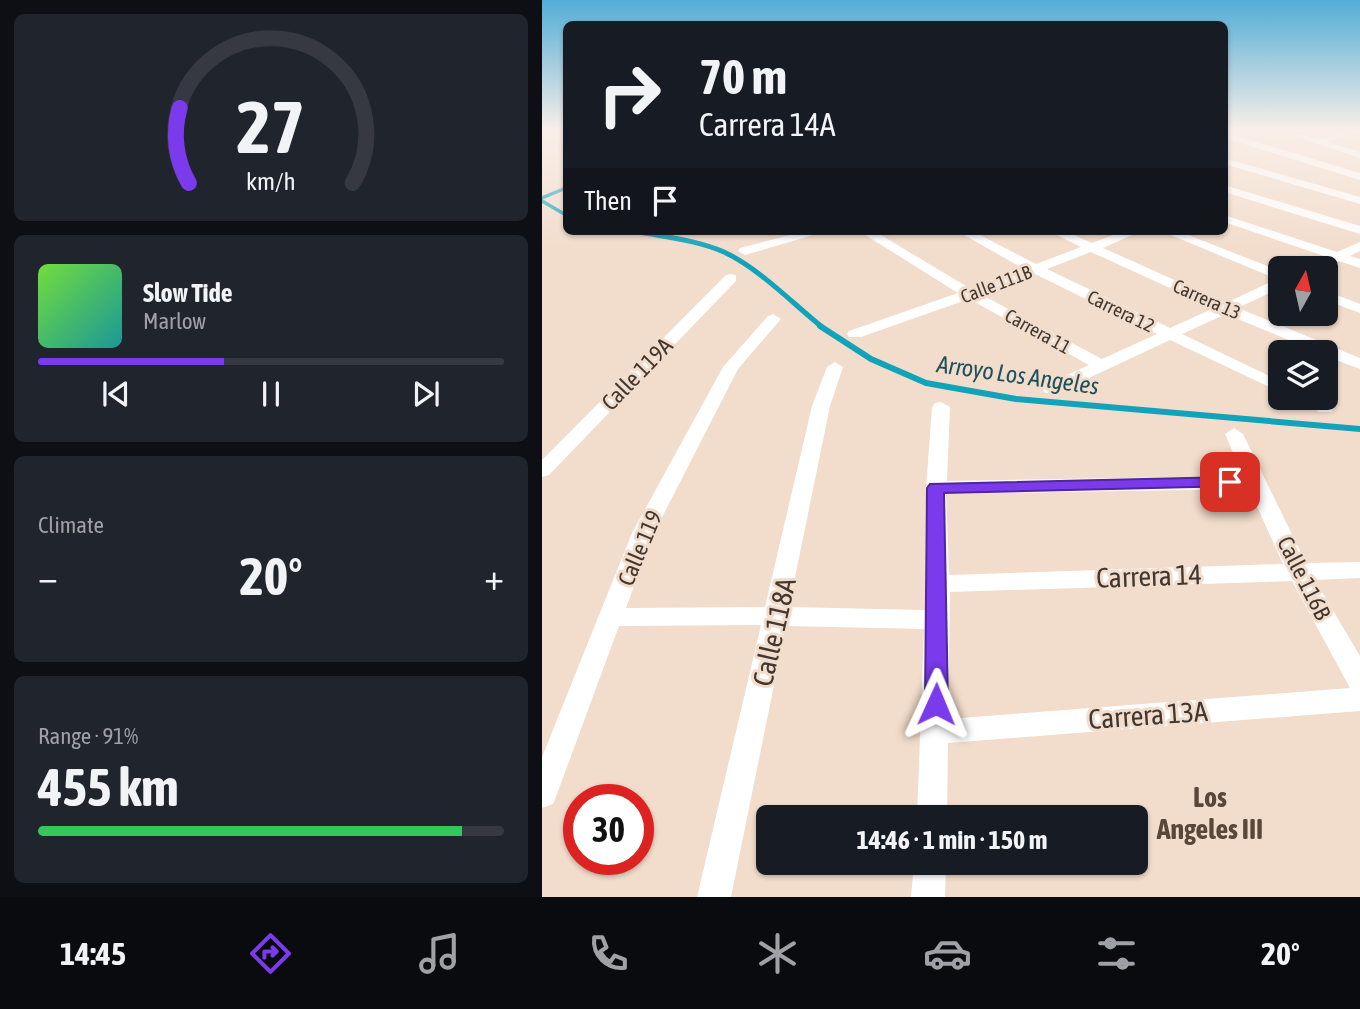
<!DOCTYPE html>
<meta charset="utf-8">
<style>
:root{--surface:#171b24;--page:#20242c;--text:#f1f3f6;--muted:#9ea1a6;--line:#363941;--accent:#7c3aed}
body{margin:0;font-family:"Asap Condensed",sans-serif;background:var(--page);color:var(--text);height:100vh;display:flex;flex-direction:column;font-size:26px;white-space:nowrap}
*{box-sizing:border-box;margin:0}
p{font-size:23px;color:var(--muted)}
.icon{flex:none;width:38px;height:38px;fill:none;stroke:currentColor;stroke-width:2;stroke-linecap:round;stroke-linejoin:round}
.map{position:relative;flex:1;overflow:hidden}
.sheet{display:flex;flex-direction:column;gap:14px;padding:14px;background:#0d0f14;width:542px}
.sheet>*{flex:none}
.guide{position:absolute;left:21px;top:21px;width:665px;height:214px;border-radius:10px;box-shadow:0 2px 5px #0004;background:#171b24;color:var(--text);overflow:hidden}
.needle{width:46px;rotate:8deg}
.fabs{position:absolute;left:726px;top:256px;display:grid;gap:14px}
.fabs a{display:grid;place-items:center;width:70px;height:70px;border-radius:10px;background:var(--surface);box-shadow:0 2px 5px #0004;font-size:35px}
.speed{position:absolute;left:21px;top:784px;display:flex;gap:14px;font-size:35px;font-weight:700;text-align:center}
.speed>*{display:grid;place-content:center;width:91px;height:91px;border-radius:50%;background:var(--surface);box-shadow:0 2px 5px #0004;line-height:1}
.speed .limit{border:10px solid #d22;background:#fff;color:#111}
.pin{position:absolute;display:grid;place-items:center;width:60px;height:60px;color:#fff;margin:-30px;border-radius:14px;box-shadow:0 4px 10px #0006}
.me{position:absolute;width:77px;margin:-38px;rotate:1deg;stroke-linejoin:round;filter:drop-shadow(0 0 5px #0008)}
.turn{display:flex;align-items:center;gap:24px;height:147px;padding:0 21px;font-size:32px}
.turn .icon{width:91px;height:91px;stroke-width:2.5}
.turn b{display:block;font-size:49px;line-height:60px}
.then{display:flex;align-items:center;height:66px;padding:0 21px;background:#0003;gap:14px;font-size:26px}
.big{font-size:52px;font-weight:700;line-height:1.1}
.sheet .widget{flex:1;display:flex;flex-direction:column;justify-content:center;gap:10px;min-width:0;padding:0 24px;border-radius:10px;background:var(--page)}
.sheet .dial{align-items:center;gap:0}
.dial svg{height:182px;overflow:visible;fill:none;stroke:var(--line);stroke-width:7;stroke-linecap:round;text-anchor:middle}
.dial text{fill:var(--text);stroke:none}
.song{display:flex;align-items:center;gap:21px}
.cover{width:84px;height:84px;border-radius:10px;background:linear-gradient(135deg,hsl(100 70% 55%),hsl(180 70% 35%))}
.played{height:7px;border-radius:4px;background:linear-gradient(90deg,var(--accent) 40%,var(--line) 40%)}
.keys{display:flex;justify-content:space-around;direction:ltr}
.heat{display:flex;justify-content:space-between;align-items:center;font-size:38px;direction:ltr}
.charge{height:10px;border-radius:5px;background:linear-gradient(90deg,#34c759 91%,var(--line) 0)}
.trip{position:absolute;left:214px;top:805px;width:392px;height:70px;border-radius:10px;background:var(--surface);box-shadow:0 2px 5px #0004;font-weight:700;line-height:70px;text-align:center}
.dock{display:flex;height:112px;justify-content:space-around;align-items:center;background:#090b0e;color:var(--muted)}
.dock .icon{width:49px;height:49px}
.dock .active{color:var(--accent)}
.dock b{font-size:32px;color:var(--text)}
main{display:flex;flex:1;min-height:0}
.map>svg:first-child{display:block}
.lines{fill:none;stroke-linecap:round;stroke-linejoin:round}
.stream-far2{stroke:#11a3ba;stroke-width:3.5}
.stream-far1{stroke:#11a3ba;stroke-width:5}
.stream{stroke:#11a3ba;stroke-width:6}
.street{fill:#fff;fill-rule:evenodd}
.route{fill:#7c3aed;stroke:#51269a;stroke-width:2}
.labels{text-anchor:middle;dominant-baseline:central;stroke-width:6;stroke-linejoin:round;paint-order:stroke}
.far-street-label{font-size:19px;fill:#403730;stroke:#f2dccb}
.street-label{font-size:23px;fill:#403730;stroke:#f2dccb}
.water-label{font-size:24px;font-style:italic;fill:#1c505b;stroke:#f2dccb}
.near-street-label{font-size:28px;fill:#403730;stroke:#f2dccb}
.near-neighbourhood-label{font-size:28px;font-weight:bold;fill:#594739;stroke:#f2dccb}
</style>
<main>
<section class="sheet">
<div class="widget dial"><svg viewBox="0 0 100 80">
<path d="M14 69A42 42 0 1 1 86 69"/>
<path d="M14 69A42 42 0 0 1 10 36" stroke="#7c3aed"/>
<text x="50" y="56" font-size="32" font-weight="700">27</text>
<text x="50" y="72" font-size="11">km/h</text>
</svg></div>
<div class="widget">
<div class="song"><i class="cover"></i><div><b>Slow Tide</b><p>Marlow</p></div></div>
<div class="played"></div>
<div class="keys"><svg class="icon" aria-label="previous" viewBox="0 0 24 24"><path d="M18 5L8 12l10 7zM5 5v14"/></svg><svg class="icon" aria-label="pause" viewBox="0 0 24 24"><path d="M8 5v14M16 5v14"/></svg><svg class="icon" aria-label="next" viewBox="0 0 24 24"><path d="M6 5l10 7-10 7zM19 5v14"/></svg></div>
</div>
<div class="widget"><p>Climate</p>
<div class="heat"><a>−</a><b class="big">20°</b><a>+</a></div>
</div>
<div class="widget"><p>Range · 91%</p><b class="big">455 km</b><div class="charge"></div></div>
</section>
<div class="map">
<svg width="818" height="897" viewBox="0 0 818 897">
<rect width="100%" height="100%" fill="#f2dccb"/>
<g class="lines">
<path class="stream-far2" d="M 0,198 L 24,188
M 0,201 L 24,215"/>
<path class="stream-far1" d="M 93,231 C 122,237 155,240 182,252 C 218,269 249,302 280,327"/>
<path class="stream" d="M 278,326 L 329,359 L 384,383 L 474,399 L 818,429"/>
<path class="street" d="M 730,129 C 746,129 758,137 774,138 C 787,140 803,129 818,129 L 818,132 L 786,142 L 818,152 L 818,158 Z
M 682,132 L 818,173 L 818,180 L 682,138 Z
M 682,158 L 818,197 L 818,204 L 682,164 Z
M 682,185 L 818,226 L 818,234 L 682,192 Z
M 682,215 L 795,252 L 818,242 L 818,251 L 808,256 L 818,259 L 818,268 L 797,261 L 784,268 L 766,268 L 785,257 L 682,222 Z
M 264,231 L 285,231 L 203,255 L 196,251 L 198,248 Z
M 317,231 L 332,231 L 429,289 L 482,269 L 415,231 L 430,231 L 494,264 L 539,247 L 507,231 L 523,231 L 550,243 L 582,231 L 599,231 L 561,248 L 684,303 L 735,279 L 619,231 L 636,231 L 738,271 L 738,288 L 696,308 L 818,358 L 818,369 L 784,356 L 784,352 L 775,352 L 684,314 L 640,334 L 738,381 L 738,392 L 628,340 L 515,393 L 503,393 L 500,389 L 503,385 L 547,365 L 427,299 L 319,337 L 307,337 L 305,334 L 307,331 L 416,293 ZM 549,252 L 672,308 L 628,328 L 505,269 ZM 493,274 L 615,334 L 560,359 L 440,295 Z
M 189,274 L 194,275 L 194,281 L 7,475 L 0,477 L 0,460 L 184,275 Z
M 784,291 L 818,304 L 818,313 L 784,300 Z
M 231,314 L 239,319 L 196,369 L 112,533 L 84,608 L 223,607 L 270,406 L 285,367 L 293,362 L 301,367 L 288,406 L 247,607 L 383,610 L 384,488 L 390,407 L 393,403 L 399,402 L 408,407 L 405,481 L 701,476 L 683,434 L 692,428 L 701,434 L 764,563 L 818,562 L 818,578 L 773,580 L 818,656 L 818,711 L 406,743 L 405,817 L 375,817 L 382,629 L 244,626 L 189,897 L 155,897 L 219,625 L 77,626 L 15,794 L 11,804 L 0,808 L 0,757 L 90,533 L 181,367 L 226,316 ZM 707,489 L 741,564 L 407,575 L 404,494 ZM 750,581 L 808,688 L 406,719 L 408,592 Z
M 751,397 L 775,397 L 792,408 L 789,412 L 777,412 Z
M 372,863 L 404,863 L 403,897 L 369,897 Z"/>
</g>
<linearGradient id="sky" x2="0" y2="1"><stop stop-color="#52add6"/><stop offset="0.51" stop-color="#f9efe8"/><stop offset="1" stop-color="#f9efe8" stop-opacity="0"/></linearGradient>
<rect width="818" height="255" fill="url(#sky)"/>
<path class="route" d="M 688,477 L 694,479 L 696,482 L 694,486 L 402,493 L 406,704 L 402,711 L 394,713 L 386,711 L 383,704 L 385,488 L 388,484 Z"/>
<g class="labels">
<g class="far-street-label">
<text transform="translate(454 284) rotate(-21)">Calle 111B</text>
<text transform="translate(665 299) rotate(24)">Carrera 13</text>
<text transform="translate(579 311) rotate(26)">Carrera 12</text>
<text transform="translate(496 331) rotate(29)">Carrera 11</text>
</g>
<g class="street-label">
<text transform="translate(95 374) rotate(-46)">Calle 119A</text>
<text transform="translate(98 548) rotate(-67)">Calle 119</text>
<text transform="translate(762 578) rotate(63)">Calle 116B</text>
</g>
<g class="water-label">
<text transform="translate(476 375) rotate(8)">Arroyo Los Angeles</text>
</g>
<g class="near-street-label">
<text transform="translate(607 576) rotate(-2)">Carrera 14</text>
<text transform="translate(232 632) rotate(-77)">Calle 118A</text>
<text transform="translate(606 715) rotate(-4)">Carrera 13A</text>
</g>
<g class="near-neighbourhood-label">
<text x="668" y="797">Los<tspan x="668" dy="32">Angeles III</tspan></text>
</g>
</g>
</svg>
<div class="fabs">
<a><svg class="needle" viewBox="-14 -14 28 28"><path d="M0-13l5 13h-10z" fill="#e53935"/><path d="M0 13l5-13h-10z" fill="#9ea1a6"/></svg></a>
<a><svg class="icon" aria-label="layers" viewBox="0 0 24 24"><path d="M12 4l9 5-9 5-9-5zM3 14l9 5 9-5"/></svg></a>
</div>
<div class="speed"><div class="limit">30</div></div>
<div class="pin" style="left:688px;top:482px;background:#d93025"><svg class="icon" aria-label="arrive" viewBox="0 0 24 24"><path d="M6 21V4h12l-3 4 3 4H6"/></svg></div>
<svg class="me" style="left:394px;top:704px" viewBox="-20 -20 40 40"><path d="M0-17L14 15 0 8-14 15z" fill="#7c3aed" stroke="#fff" stroke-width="4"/></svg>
<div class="trip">14:46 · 1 min · 150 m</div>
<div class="guide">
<div class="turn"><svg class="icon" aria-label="right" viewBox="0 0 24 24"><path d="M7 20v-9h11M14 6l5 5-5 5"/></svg><div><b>70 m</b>Carrera 14A</div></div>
<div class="then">Then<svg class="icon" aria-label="arrive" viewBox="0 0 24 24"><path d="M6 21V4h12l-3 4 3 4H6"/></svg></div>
</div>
</div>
</main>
<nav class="dock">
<b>14:45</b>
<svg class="icon active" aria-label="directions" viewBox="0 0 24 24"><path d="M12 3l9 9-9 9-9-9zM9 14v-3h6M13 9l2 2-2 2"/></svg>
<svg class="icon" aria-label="music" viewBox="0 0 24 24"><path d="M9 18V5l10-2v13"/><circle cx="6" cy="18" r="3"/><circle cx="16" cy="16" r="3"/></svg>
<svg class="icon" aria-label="phone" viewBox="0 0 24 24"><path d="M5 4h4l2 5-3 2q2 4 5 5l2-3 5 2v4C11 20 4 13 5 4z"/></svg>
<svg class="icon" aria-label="climate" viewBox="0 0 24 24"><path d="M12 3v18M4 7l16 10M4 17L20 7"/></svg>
<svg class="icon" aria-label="car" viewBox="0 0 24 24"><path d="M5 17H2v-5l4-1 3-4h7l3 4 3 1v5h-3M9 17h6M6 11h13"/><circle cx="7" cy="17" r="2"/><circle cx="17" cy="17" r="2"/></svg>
<svg class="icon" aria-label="filters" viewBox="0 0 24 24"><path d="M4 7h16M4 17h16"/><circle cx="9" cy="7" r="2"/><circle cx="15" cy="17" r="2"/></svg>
<b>20°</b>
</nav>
